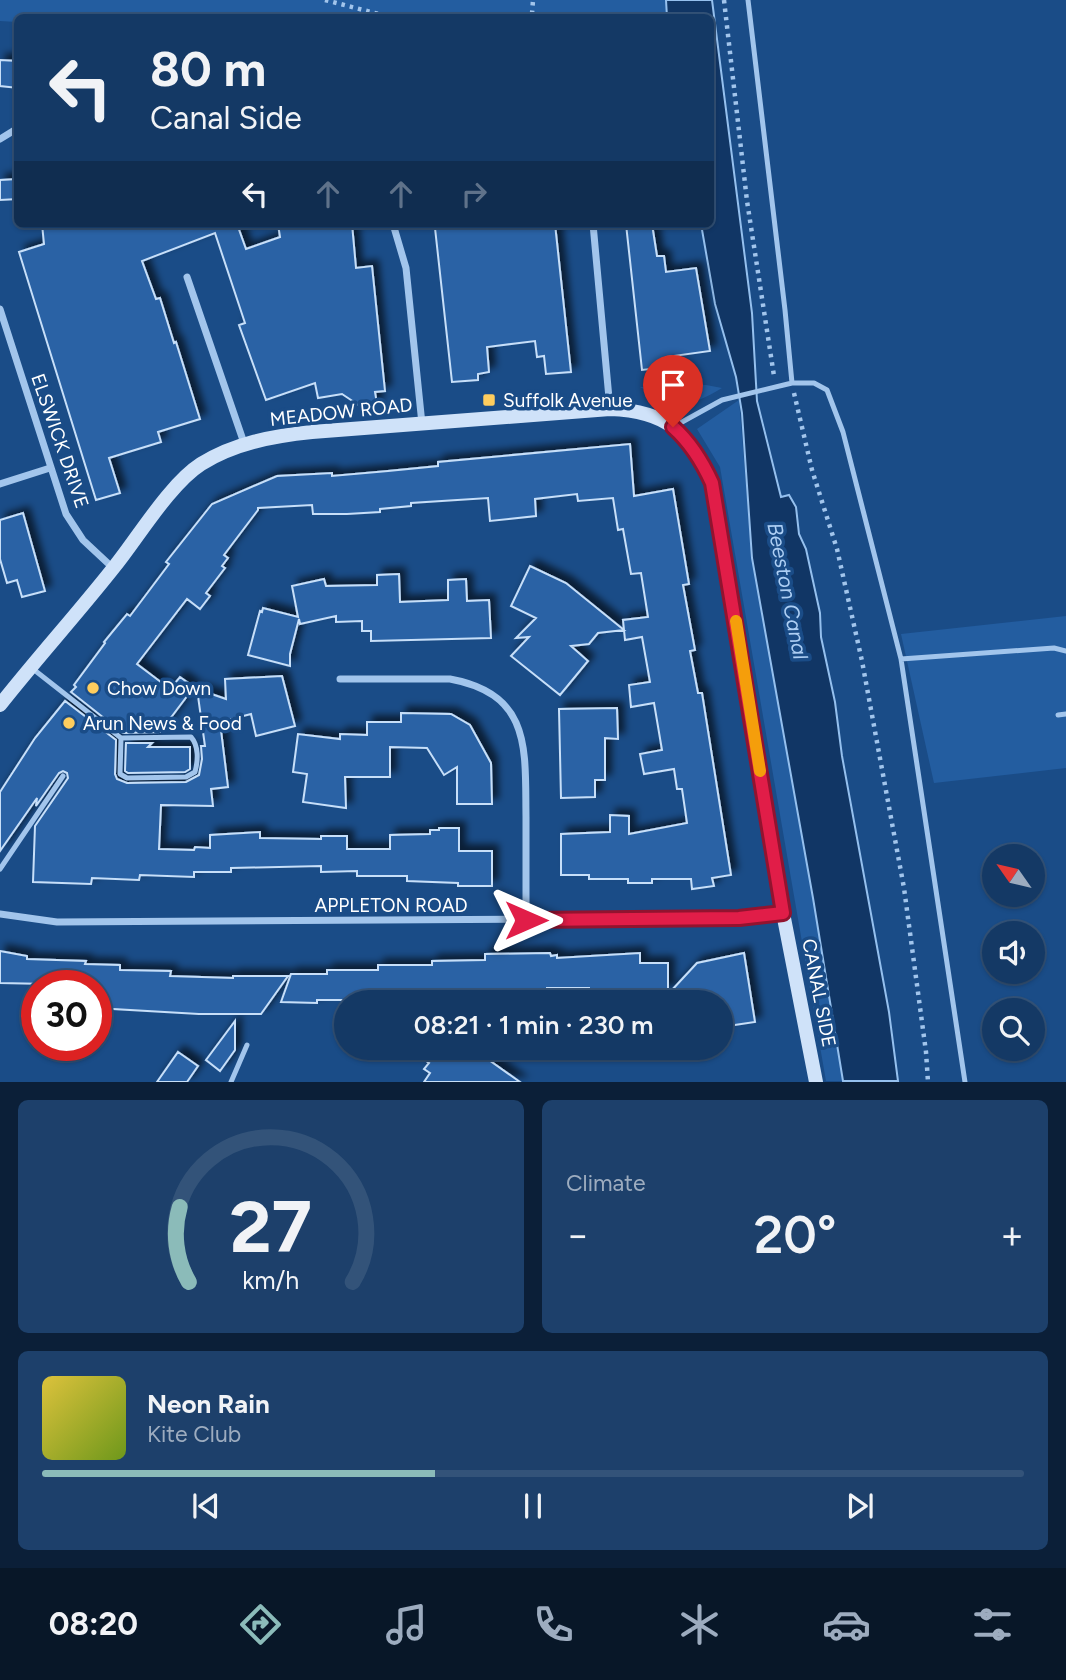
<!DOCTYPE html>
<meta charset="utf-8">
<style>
:root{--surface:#143965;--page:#1d406b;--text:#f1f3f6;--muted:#9dacbf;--line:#335379;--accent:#8bbbb9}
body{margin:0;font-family:Figtree,sans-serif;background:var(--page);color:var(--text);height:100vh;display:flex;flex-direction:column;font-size:26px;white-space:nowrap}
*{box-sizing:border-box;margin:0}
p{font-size:23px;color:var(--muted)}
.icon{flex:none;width:38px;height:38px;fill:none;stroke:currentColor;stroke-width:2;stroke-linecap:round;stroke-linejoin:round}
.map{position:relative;height:1082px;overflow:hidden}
.panel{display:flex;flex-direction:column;gap:18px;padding:18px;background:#0b1f38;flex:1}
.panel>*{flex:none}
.hud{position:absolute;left:14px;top:14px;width:700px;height:214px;border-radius:10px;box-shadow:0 2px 5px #0004,0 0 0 2px var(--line);background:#143965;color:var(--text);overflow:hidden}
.needle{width:46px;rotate:304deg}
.tools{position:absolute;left:982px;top:844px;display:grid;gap:14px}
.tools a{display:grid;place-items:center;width:63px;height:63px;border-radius:50%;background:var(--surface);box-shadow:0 2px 5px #0004,0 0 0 2px var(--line);font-size:35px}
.speed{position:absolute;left:21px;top:970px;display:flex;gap:14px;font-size:35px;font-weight:700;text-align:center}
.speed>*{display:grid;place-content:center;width:91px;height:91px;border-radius:50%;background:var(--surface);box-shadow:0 2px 5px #0004,0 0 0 2px var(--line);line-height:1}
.speed .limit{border:10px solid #d22;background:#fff;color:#111}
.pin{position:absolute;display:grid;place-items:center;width:60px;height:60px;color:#fff;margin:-72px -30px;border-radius:50% 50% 50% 0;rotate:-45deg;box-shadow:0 0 7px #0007}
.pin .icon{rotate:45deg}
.me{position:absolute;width:77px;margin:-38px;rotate:90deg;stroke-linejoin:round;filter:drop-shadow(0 0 5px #0008)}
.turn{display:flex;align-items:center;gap:24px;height:147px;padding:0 21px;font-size:32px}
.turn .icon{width:91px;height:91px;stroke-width:2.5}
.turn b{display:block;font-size:49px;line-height:60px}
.lanes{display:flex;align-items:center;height:66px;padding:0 21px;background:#0003;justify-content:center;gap:35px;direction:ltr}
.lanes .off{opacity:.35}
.big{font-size:52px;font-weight:600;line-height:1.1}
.panel .card{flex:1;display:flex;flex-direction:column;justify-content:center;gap:10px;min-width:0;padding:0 24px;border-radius:10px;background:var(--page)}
.panel .dial{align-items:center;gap:0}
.dial svg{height:182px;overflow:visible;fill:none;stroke:var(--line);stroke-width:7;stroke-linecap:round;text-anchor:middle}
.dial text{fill:var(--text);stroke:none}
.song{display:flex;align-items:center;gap:21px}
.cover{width:84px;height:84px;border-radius:10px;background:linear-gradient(135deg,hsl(50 70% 55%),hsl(80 70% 35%))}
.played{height:7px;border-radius:4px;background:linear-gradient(90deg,var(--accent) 40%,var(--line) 40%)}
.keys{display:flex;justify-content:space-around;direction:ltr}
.heat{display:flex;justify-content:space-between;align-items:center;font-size:38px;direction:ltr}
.panel .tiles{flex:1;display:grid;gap:18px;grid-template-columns:1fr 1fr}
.card:last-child{grid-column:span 2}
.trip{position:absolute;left:334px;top:990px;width:399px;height:70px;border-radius:35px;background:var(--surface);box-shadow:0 2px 5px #0004,0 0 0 2px var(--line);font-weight:600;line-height:70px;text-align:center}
.menu{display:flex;height:112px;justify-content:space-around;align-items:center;background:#081728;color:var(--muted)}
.menu .icon{width:49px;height:49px}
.menu .selected{color:var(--accent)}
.menu b{font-size:32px;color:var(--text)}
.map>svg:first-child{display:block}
.green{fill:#235da0}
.water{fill:#113665;stroke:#95c0ee;stroke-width:2}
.building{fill:#2962a5;stroke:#c7dff9;stroke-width:2;filter:url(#shadow)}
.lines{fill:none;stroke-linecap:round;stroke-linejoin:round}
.path{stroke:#a2c5ec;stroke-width:4.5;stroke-dasharray:3.5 5;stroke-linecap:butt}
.lane{stroke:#a2c5ec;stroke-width:5}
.street{stroke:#a2c5ec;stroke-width:7}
.secondary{stroke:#cfe2f9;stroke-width:14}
.route-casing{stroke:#92132f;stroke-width:18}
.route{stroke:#e11d48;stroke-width:12}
.slow{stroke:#f59e0b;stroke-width:12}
.poi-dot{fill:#fecd5e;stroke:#1a4c87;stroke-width:2.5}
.labels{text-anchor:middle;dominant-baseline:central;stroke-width:7;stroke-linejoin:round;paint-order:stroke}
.poi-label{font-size:19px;fill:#fff;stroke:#1a4c87;text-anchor:start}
.street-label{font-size:19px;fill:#fff;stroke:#1a4c87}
.water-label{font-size:21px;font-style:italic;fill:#aecff4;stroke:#1a4c87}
</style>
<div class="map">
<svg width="1066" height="1082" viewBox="0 0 1066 1082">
<defs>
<filter id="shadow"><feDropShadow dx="6" dy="-6" stdDeviation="3.5" flood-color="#0009"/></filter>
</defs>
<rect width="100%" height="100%" fill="#1a4c87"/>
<path class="green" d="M 0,0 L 666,0 L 667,17 L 629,17 L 621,14 L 587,18 L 18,18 L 17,22 L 0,21 Z
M 706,385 L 722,388 C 685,410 676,408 640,387 Z
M 739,400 L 752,558 L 813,898 L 843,1081 L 826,1081 L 720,467 L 697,429 Z
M 1066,616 L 1066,768 L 934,783 L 901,634 Z"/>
<path class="water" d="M 666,0 L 712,0 L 752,313 L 757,401 L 781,497 L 789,495 L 796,507 L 799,534 L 806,549 L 820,613 L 821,637 L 835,702 L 842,756 L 889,1012 L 898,1081 L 843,1081 L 813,898 L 752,558 L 742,413 L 736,377 L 715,304 L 701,224 L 710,224 L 710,18 L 667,17 Z"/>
<path class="building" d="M 0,60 L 18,61 L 18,88 L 0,86 Z
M 18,179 L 18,199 L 0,200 L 0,180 Z
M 42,224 L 237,224 L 246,249 L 280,237 L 278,224 L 352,224 L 356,268 L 372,266 L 385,391 L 375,392 L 377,404 L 360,406 L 342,394 L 318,398 L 315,383 L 266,400 L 239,325 L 245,323 L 215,233 L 142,261 L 156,299 L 160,298 L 174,343 L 176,342 L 200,419 L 158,432 L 161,442 L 109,458 L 120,493 L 96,500 L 19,252 L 44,244 Z
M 473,224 L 555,224 L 571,372 L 546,374 L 544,356 L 537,357 L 535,341 L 487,347 L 489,372 L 478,374 L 478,380 L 452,382 L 435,228 Z
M 626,224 L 652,224 L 657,256 L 664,256 L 666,272 L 696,268 L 710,351 L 666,357 L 668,377 L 651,379 L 650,369 L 642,370 Z
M 630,444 L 634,496 L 673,489 L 689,584 L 683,585 L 695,650 L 690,651 L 698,693 L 702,693 L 731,875 L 712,878 L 714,886 L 692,889 L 691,879 L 652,879 L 652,883 L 628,883 L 628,879 L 589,879 L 589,875 L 561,875 L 561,834 L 610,832 L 610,815 L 629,816 L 629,834 L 687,823 L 682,789 L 677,789 L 674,769 L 644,774 L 640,754 L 662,750 L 654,703 L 631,707 L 629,685 L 650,682 L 642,637 L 625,640 L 623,620 L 648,617 L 641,573 L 631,574 L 623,529 L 618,530 L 613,498 L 578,501 L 577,494 L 535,499 L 536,516 L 490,521 L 488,498 L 411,503 L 411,506 L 380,509 L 380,512 L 347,514 L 313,514 L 312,505 L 258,508 L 258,510 L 224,555 L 228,558 L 222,566 L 225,568 L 206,593 L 210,596 L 200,609 L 187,599 L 137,664 L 170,689 L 180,677 L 194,687 L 160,732 L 123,733 L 71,692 L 76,687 L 74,685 L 105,643 L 104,642 L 127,614 L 130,616 L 169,564 L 166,562 L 212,504 L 277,476 L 332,473 L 332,476 L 388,471 L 438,466 L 438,462 Z
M 23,513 L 45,591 L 22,597 L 17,580 L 7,583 L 0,559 L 0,520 Z
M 530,566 L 566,583 L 624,630 L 598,633 L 589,644 L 571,646 L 588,661 L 560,695 L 511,656 L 529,637 L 516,638 L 536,618 L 511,606 Z
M 399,574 L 400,602 L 448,600 L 448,580 L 466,579 L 467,601 L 489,600 L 491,638 L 371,641 L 371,631 L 362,631 L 362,621 L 336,622 L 336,616 L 300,624 L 299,619 L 290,654 L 290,666 L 248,655 L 260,611 L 262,612 L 263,608 L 298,617 L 292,586 L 324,579 L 326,586 L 377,585 L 377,575 Z
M 282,676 L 295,726 L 256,736 L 251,714 L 220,722 L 228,787 L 211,789 L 213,806 L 161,805 L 159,849 L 194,850 L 195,847 L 210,848 L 210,835 L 260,832 L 260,838 L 321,839 L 321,836 L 347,836 L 347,849 L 390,849 L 390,835 L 430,834 L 430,830 L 439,830 L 439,828 L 459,828 L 459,851 L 492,851 L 492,886 L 458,886 L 458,883 L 407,881 L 407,876 L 357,876 L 357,871 L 321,872 L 321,866 L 231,868 L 231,872 L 194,872 L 194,877 L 140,875 L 139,880 L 92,878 L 91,884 L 33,882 L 35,826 L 68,778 L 67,773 L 63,771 L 59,773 L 36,806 L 37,798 L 0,851 L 0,792 L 35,738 L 65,701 L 116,740 L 115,774 L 117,779 L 127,783 L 186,782 L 199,775 L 202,759 L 201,746 L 205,746 L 197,689 L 226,699 L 225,679 Z
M 617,708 L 618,739 L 605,738 L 605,780 L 595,780 L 595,797 L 561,798 L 559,709 Z
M 401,713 L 451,714 L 470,725 L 491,763 L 492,804 L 457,804 L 457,767 L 444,775 L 427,748 L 390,747 L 390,777 L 345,777 L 346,808 L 303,802 L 307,774 L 293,772 L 298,734 L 340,739 L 340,734 L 367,735 L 367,722 L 401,722 Z
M 126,743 L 152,743 L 148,747 L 190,747 L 190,769 L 185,772 L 128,773 L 125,771 Z
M 0,951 L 27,956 L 27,959 L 86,961 L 85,964 L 120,965 L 120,970 L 171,971 L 170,976 L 233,978 L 233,976 L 288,976 L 261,1014 L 199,1014 L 96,1008 L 96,985 L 0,983 Z
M 550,953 L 551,956 L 557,955 L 557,958 L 640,953 L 640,963 L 668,963 L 668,991 L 641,990 L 641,993 L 615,994 L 615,997 L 589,997 L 589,988 L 547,988 L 547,993 L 487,992 L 487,1003 L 424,1003 L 425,996 L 370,996 L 370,1000 L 317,1000 L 317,1003 L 281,1002 L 291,974 L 327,974 L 327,970 L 378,970 L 378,965 L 432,965 L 432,961 L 485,960 L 485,954 Z
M 744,953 L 755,1022 L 721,1027 L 721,1003 L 710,1003 L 709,995 L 699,996 L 698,991 L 671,991 L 697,963 Z
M 235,1021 L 235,1050 L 220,1071 L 206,1060 Z
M 434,1048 L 472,1048 L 520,1082 L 424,1082 L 430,1073 L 424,1069 L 429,1063 L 426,1061 Z
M 178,1052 L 198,1066 L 187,1082 L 157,1082 Z"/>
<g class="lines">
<path class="path" d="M 325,0 L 394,18
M 724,0 L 747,201 L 774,376
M 532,14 L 533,0
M 498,18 L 547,14 L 555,18
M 794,393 L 812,470 L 837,549 L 862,661 L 904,888 L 926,1052 L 928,1082"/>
<path class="lane" d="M 748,0 L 785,310 L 792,383
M 673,427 L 722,400 L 792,383 L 814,383 L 827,390 L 843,432 L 901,659 L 965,1082
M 901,659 L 1054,648 L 1066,651
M 33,669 L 121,738 L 120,774 L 127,778 L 186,777 L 195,772 C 198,761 199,746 191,737 L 121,738
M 1058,715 L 1066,714
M 0,869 L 63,776
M 231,1082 L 247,1045"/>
<path class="street" d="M 0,139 L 18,128
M 393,224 L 406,268 L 422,424
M 593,224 L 610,409
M 187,277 L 244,443
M 0,309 L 66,514 L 83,540 L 113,568
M 0,484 L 50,468
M 340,679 L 450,679 C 532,694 525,750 526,817 C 526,851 526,885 526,920
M 0,914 L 57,922 L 739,918 L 782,913"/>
<path class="secondary" d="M 0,705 C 37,658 78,613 115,566 C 139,536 170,484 201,464 C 235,443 273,436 312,432 L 610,409 C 668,411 688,432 711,483 L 783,913 L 816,1082"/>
</g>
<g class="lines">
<defs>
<path id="route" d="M 526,920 L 739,918 L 783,913 L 712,483 C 702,461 691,443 673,427"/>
</defs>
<use href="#route" class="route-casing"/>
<use href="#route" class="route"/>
<path class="slow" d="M 736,621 L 760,771"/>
</g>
<g class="poi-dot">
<rect x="482" y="393" width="14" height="14" rx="3.5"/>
<circle cx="93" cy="688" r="7"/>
<circle cx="69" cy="723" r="7"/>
</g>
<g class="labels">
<g class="poi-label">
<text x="503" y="400">Suffolk Avenue</text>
<text x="107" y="688">Chow Down</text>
<text x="83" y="723">Arun News &amp; Food</text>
</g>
<g class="street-label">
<text transform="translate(341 412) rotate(-6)">MEADOW ROAD</text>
<text transform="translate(60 441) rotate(71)">ELSWICK DRIVE</text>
<text x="391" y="905">APPLETON ROAD</text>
<text transform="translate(819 993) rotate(79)">CANAL SIDE</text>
</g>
<g class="water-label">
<text transform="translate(788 591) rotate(79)">Beeston Canal</text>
</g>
</g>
</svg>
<div class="tools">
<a><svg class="needle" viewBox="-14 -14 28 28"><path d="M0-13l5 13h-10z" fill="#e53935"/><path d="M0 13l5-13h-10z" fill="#9dacbf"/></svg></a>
<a><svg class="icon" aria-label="sound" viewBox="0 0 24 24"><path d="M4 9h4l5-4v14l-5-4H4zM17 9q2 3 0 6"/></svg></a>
<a><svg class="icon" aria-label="search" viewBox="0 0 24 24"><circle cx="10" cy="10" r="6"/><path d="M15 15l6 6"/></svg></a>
</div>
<div class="speed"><div class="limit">30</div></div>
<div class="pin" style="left:673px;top:427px;background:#d93025"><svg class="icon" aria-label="arrive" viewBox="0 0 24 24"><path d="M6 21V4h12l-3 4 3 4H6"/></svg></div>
<svg class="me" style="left:526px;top:920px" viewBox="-20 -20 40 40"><path d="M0-17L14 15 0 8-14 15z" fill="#e11d48" stroke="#fff" stroke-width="4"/></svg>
<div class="trip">08:21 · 1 min · 230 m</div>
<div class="hud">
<div class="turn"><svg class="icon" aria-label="left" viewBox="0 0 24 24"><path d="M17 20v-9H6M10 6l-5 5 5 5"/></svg><div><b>80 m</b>Canal Side</div></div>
<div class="lanes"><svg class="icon" aria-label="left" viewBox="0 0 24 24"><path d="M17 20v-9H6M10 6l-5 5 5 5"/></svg><svg class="icon off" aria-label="ahead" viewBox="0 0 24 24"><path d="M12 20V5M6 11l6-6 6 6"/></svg><svg class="icon off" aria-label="ahead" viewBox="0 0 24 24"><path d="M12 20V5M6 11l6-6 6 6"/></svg><svg class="icon off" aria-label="right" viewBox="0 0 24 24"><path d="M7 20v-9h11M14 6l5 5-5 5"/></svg></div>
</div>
</div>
<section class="panel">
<div class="tiles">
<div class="card dial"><svg viewBox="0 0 100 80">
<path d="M14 69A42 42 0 1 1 86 69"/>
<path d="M14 69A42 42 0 0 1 10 36" stroke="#8bbbb9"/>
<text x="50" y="56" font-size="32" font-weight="700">27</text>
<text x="50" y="72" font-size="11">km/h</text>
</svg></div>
<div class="card"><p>Climate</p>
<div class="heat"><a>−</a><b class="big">20°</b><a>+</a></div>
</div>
<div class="card">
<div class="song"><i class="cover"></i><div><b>Neon Rain</b><p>Kite Club</p></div></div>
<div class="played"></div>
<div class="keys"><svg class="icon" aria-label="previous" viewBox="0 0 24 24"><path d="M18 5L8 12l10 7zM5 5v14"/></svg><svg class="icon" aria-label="pause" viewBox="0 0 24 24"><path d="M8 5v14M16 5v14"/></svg><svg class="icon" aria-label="next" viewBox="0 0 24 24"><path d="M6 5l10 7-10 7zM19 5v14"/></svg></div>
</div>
</div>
</section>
<nav class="menu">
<b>08:20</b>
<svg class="icon selected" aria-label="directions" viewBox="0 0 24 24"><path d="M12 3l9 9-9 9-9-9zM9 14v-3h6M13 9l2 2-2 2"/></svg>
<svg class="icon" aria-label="music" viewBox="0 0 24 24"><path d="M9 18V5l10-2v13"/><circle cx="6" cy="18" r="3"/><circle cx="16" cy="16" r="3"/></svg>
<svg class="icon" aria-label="phone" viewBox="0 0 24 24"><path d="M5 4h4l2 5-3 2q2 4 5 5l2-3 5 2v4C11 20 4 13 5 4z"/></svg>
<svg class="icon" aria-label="climate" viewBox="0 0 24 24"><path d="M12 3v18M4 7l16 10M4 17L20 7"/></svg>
<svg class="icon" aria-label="car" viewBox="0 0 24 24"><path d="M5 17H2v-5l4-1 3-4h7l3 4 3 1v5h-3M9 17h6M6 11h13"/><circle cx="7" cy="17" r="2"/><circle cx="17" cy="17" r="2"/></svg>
<svg class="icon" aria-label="filters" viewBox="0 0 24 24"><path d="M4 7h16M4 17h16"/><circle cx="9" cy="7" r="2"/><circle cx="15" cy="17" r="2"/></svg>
</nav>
